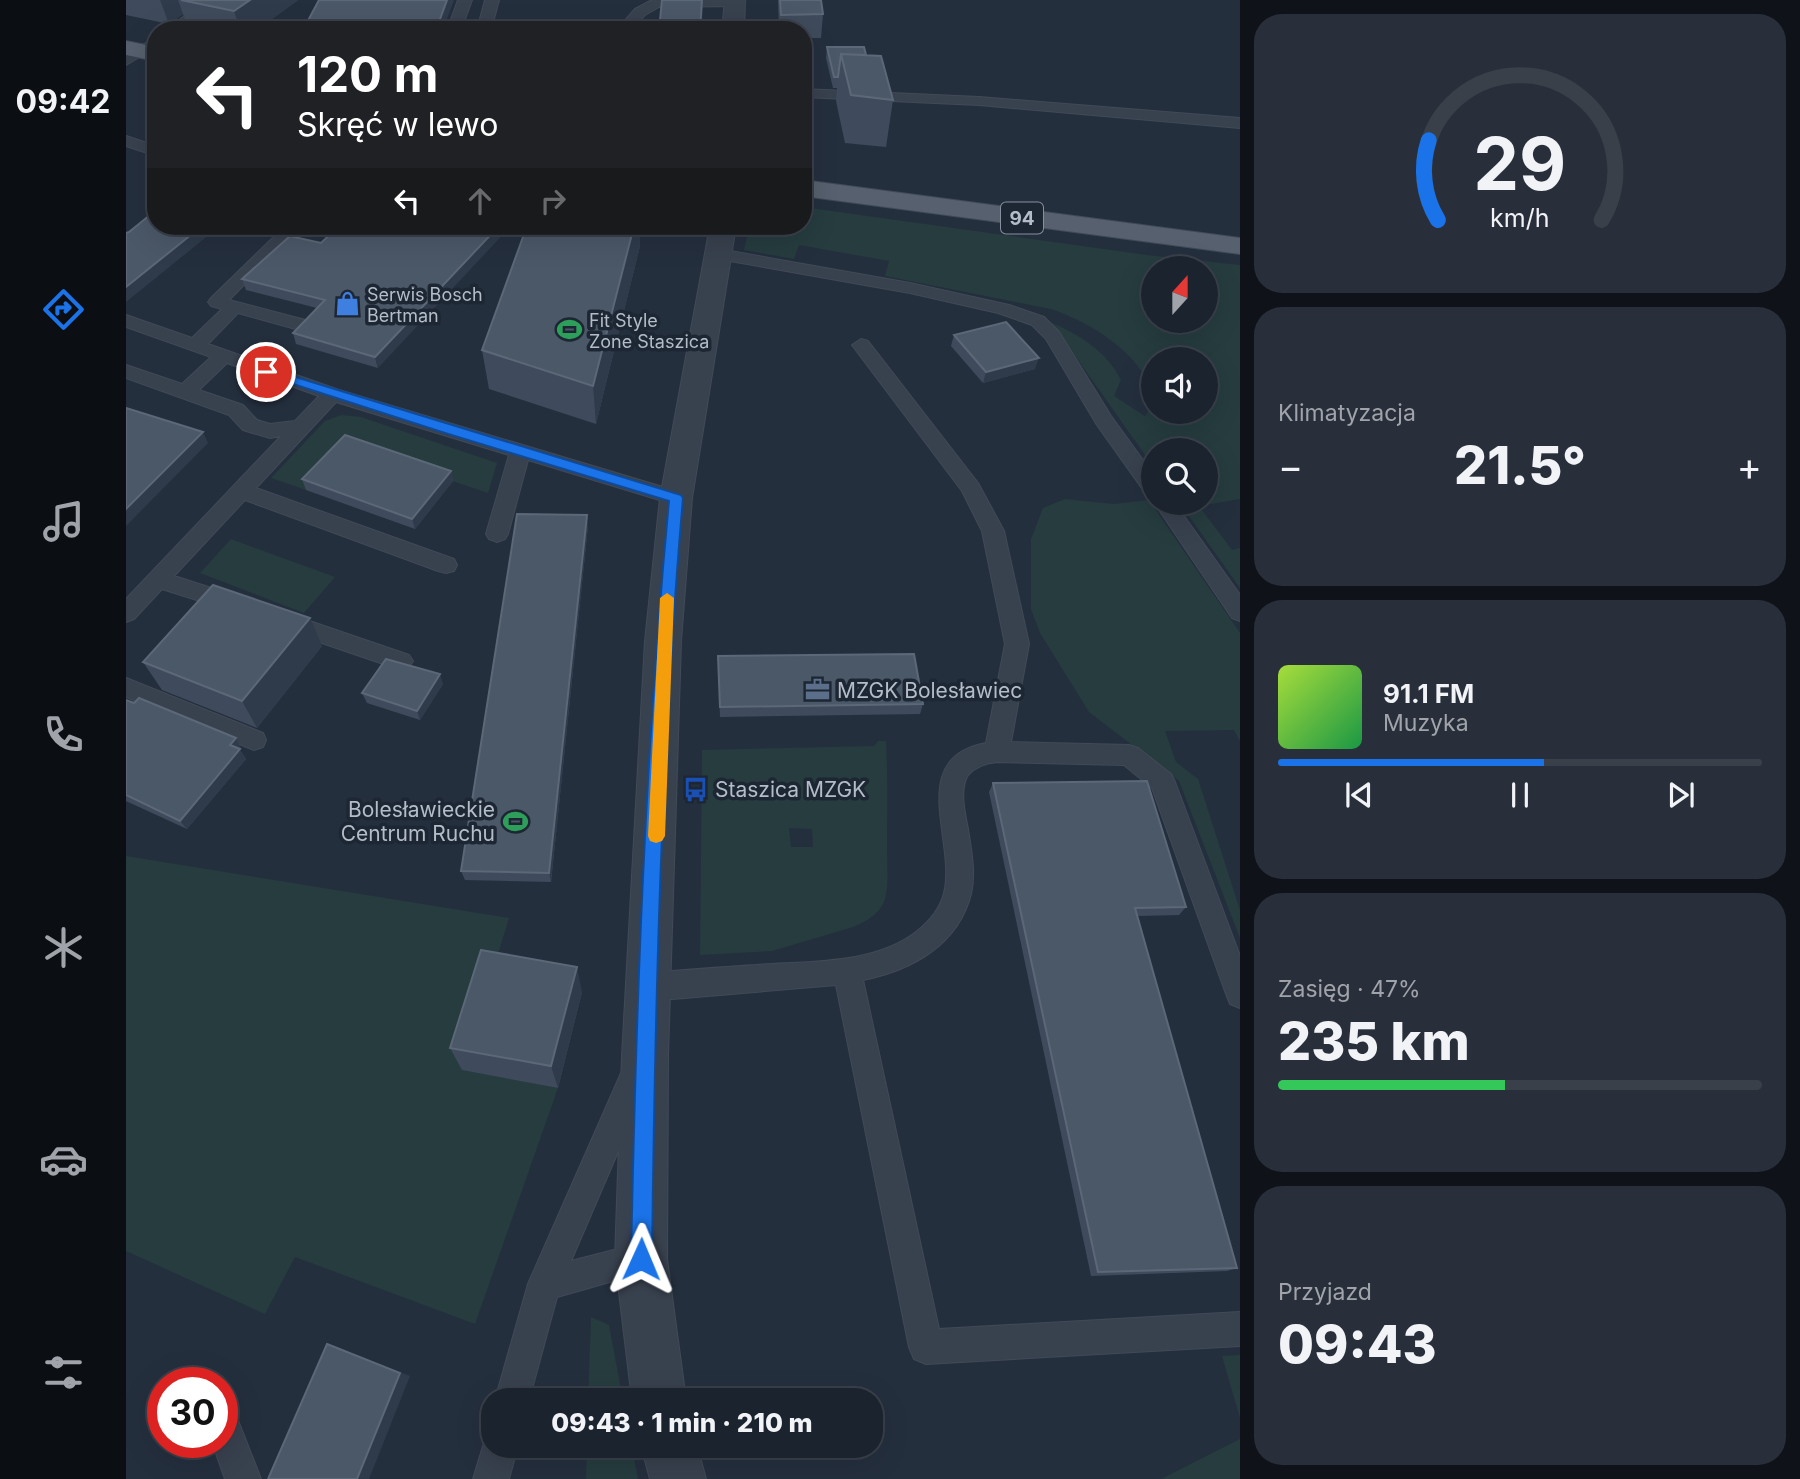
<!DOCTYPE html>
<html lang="pl">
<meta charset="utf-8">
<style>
:root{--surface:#1b232e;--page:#282f3a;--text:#f1f3f6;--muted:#a0a4aa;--line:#39404a;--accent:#1a73e8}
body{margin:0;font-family:Inter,sans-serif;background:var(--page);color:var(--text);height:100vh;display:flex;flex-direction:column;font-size:26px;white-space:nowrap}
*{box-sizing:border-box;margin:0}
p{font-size:23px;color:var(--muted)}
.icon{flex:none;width:38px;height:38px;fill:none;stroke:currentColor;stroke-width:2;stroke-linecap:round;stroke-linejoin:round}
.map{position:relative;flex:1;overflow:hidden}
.panel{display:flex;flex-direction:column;gap:14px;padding:14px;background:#0f1319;width:560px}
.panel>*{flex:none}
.top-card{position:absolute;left:21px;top:21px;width:665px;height:214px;border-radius:28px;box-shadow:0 7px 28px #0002,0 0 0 2px var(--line);background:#202124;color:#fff;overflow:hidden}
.needle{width:46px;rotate:21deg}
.fabs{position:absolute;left:1015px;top:256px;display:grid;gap:14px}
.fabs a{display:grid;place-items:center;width:77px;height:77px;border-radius:50%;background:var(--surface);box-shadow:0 7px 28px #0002,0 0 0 2px var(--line);font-size:35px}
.speed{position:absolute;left:21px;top:1367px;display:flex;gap:14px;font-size:35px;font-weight:700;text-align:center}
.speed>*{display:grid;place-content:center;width:91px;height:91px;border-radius:50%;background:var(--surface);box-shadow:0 7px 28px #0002,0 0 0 2px var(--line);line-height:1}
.speed .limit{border:10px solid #d22;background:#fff;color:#111}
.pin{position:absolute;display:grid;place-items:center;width:60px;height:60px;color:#fff;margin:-30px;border:4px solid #fff;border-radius:50%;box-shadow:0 2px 7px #0007}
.me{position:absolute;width:77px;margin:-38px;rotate:1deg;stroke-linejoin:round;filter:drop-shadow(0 0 5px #0008)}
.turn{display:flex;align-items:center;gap:24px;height:147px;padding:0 35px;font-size:32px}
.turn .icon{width:91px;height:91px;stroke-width:2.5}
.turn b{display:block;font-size:49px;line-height:60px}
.lanes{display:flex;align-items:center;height:66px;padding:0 35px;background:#0003;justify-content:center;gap:35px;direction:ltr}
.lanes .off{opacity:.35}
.big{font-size:52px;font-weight:800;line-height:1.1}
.panel .tile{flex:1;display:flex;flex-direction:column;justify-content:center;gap:10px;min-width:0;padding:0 24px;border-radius:28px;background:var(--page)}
.panel .dial{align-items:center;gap:0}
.dial svg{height:182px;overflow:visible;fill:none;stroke:var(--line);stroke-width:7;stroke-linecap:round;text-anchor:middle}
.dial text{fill:var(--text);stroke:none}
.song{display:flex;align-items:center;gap:21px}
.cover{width:84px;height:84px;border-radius:10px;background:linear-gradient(135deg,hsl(80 70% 55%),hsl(140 70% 35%))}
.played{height:7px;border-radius:4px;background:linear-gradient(90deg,var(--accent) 55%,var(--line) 55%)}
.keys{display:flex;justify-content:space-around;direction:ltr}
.heat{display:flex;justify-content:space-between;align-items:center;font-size:38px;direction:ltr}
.charge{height:10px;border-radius:5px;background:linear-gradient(90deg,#34c759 47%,var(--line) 0)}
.trip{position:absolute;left:355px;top:1388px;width:402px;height:70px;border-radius:28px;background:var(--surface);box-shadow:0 7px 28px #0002,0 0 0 2px var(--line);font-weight:800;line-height:70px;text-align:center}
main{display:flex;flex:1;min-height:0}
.dock{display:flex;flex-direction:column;width:126px;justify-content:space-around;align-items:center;background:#0b0e12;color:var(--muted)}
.dock .icon{width:49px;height:49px}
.dock .current{color:var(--accent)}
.dock b{font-size:32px;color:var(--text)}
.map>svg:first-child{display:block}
.green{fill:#263c3f;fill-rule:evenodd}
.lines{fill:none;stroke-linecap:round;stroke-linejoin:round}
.lane-casing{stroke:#414a57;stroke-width:2}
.street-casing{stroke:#414a57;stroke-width:2}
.primary-casing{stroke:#414a57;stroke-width:2}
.lane{fill:#38414e;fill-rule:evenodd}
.street{fill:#38414e;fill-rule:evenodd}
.primary{fill:#56606e;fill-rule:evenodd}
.wall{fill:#3f4b5c}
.shaded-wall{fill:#2f3b4b}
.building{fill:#4b5868;stroke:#5c6777;stroke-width:2}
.route{fill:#1a73e8;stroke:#114b97;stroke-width:2}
.slow{fill:#f59e0b}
.labels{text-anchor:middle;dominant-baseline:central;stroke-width:7;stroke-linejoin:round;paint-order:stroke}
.far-poi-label{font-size:18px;fill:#b4bcc9;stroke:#1d2633;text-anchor:start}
.shield{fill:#1d2633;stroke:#878f9c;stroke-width:2}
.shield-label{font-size:19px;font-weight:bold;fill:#b4bcc9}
.poi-label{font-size:21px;fill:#b4bcc9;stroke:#1d2633;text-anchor:start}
</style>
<main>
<nav class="dock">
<b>09:42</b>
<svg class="icon current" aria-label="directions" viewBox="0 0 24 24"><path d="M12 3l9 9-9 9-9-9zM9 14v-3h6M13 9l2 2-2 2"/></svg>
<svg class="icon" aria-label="music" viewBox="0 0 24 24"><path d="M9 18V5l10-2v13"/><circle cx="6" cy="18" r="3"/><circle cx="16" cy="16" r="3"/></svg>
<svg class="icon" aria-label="phone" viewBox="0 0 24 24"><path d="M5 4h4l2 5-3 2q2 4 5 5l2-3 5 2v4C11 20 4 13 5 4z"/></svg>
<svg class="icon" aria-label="climate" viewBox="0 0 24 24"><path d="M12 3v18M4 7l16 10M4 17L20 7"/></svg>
<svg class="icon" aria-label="car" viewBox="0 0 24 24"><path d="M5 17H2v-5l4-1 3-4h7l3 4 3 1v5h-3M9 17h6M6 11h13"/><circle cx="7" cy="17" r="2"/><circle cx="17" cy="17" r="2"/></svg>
<svg class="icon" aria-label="filters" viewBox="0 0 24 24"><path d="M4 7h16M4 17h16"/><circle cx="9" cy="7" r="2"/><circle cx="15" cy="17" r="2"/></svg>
</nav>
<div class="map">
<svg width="1114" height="1479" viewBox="0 0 1114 1479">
<rect width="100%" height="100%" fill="#242f3e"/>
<path class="green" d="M 677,207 L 1021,255 L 1114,265 L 1114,499 L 1073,506 L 1106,550 L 1114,548 L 1114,588 L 1053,502 L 1080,502 L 1080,450 L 1027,450 L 1027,466 L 925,322 C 954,336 980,350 995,380 L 988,396 L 1019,416 L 1027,405 L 1027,411 L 1080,411 L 1080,359 L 1027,359 L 1027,395 C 1015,353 964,322 925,309 L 759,276 L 763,261 L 673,245 L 668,259 L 618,250 L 622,232 L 627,226 L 677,226 ZM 1027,268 L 1080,268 L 1080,320 L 1027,320 Z
M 215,415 L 235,417 L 371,463 L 362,493 L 223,446 L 180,490 L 145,478 L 199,421 Z
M 939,499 L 988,504 L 1023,500 L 1114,633 L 1114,741 L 1108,730 L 1039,731 L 1050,762 L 1072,779 L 1114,910 L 1114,938 L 1053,781 L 963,712 L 914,633 L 905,609 L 905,539 L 917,508 Z
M 105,539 L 209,577 L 178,613 L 74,573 Z
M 752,741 L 760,741 C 762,778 761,814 761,850 C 761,866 763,884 759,899 C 755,913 740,922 727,927 L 646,951 L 574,955 L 576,750 L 748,746 ZM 663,828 L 686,829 L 687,847 L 665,847 Z
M 0,856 L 383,918 L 337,1069 L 432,1088 L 349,1324 L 169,1257 L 139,1314 L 0,1251 Z
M 465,1317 L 483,1325 L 497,1400 L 462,1400 Z
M 1114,1355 L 1114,1418 L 1096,1356 Z
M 1114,1439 L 1114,1479 L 1035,1479 Z
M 461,1446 L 506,1446 L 512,1479 L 460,1479 Z"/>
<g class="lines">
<defs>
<path id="lane" d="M 81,0 L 97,0 L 55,30 L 39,30 Z
M 332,0 L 346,0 L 335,30 L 321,30 Z
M 359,0 L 373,0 L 365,30 L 351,30 Z
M 526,0 L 614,0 L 616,2 L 609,6 L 533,7 L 519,15 L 510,25 L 510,30 L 496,30 L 496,24 L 509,9 Z
M 30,37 L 30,47 L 0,65 L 0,55 Z
M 677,89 L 853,97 L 1114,118 L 1114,128 L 853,105 L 677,97 Z
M 0,136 L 30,146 L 30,156 L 0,146 Z
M 159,226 L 176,226 L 103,300 L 183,321 L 186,325 L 177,331 L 112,313 L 82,344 L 213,390 L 557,493 L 560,498 L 557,503 L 550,505 L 402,460 L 382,534 L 379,539 L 371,542 L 363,539 L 360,534 L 383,455 L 210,402 L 130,488 L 328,559 L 331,565 L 328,571 L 320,573 L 312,571 L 119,500 L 48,576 L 117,598 L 120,604 L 117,610 L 109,612 L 36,589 L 8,619 L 0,622 L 0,599 L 155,436 L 144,438 L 117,430 L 103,415 L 0,378 L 0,365 L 56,384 L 85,357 L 0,327 L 0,315 L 66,338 L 96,309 L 85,306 L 82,302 L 85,298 ZM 101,363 L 193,396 L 169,421 L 144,424 L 131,420 L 117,405 L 73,390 Z
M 593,249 L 784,283 L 883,305 L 918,317 L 933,332 L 985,416 L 1027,474 L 1027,496 L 1020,494 L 971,425 L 920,339 L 906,325 L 872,313 L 784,293 L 587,258 L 584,254 Z
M 735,339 L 742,341 L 852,483 L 878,531 L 903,644 L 885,742 L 1003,745 L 1012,748 L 1045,774 L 1049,782 L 1114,956 L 1114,1008 L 1104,1004 L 1100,994 L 1026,788 L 998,765 L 871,762 C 861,763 849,767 842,775 C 833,789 839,814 842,829 C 845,849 850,873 845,894 C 832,945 786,970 737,980 L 813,1329 L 1114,1312 L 1114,1346 L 800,1364 L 788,1359 L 783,1347 L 710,985 L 523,1001 L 513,997 L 509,987 L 513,977 L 523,973 C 559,970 594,967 630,965 C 680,961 748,965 790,932 C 803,922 814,909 818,893 C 831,842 779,758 860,743 L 879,644 L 856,531 L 836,491 L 726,345 Z
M 1027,501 L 1048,502 L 1114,595 L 1114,621 L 1106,618 Z
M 160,613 L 283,655 L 287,661 L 283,667 L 275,670 L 152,628 L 149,622 L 152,616 Z
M 0,678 L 137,733 L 140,740 L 137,747 L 128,750 L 0,697 Z
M 507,1067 L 518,1071 L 522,1082 L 445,1261 L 515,1243 L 526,1248 L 531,1259 L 526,1270 L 431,1297 L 403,1400 L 369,1400 L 402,1284 L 496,1071 Z
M 96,1405 L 108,1410 L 135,1479 L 99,1479 L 86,1442 L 96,1442 Z
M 368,1431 L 368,1446 L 392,1446 L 383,1479 L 347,1479 L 361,1433 Z"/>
<path id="street" d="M 599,0 L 619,0 L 618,30 L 596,30 Z
M 584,226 L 610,226 L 566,498 L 555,641 L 542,1056 L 541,1259 L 560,1400 L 506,1400 L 489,1259 L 496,1056 L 519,641 L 534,498 Z
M 515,1446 L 571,1446 L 580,1479 L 524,1479 Z"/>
<path id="primary" d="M 0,41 L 30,47 L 30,61 L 0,55 Z
M 677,180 L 1114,238 L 1114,254 L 677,196 Z"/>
</defs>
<use href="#lane" class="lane-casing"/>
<use href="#street" class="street-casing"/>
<use href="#primary" class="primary-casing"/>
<use href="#lane" class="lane"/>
<use href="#street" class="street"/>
<use href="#primary" class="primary"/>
</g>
<path class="wall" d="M 0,0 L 172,0 L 131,30 L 70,30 L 62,28 L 57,14 L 43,24 L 0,15 Z
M 652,0 L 695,0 L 697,14 L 695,38 L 677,38 L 677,30 L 653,30 Z
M 701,47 L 740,55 L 767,100 L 760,147 L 719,143 L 710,101 L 711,88 L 707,88 L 700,58 Z
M 213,226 L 252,368 L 170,344 L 167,333 L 191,308 L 120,290 L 116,279 L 195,243 Z
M 401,226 L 513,226 L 514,246 L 470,424 L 363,389 L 356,350 Z
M 828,335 L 909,369 L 857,383 L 825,346 Z
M 325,471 L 327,481 L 289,529 L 180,490 L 176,479 Z
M 462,526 L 425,882 L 339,880 L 335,871 Z
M 196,646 L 131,728 L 36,690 L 17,662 Z
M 592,656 L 797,704 L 794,714 L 594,717 Z
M 317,684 L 294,720 L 241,703 L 236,693 Z
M 0,700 L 115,748 L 114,750 L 120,759 L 61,829 L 0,801 Z
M 867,783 L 1060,907 L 1053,915 L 1011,916 L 1111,1268 L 1101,1271 L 965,1276 L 863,792 Z
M 456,992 L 432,1088 L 336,1070 L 324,1048 Z"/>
<path class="shaded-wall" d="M 34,0 L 52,0 L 57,14 L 43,24 Z
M 124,0 L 172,0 L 131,30 L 114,30 L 108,11 Z
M 321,0 L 328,0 L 317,30 L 310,30 Z
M 576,0 L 577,0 L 576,30 L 574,30 Z
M 76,226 L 94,226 L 0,302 L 0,287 Z
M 373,226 L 385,226 L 252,368 L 249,357 Z
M 508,226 L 513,226 L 514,246 L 470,424 L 467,386 Z
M 913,358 L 909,369 L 857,383 L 860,372 Z
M 77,432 L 82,443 L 0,526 L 0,509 Z
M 325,471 L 327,481 L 289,529 L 286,519 Z
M 461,515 L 462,526 L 425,882 L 423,873 Z
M 184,618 L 196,646 L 131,728 L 116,701 Z
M 314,674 L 317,684 L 294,720 L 291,711 Z
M 110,738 L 115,748 L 114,750 L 120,759 L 61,829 L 54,821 Z
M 451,967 L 456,992 L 432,1088 L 425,1066 Z
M 201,1344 L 284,1376 L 243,1479 L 231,1479 Z"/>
<path class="building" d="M 55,0 L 124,0 L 108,11 Z
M 193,0 L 321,0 L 310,30 L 177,30 Z
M 536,0 L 576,0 L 574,30 L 533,30 Z
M 654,0 L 695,0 L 697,14 L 655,15 Z
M 701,47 L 738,47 L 740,55 L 715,54 L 712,77 L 708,77 Z
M 715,54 L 755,56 L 767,100 L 725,95 Z
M 30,210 L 30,226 L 76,226 L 0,287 L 0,233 L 3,232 Z
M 213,226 L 373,226 L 249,357 L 167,333 L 199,300 L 116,279 L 164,236 L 195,243 Z
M 401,226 L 508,226 L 467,386 L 356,350 Z
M 880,322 L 913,358 L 860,372 L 828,335 Z
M 0,408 L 77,432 L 0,509 Z
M 219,435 L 325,471 L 286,519 L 176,479 Z
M 391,514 L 461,515 L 423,873 L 335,871 Z
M 87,585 L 184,618 L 116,701 L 17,662 Z
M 788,654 L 797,704 L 594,707 L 592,656 Z
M 260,659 L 314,674 L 291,711 L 236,693 Z
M 13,698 L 110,738 L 104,745 L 114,749 L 54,821 L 0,795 L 0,700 L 8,703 Z
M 1021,781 L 1060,907 L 1009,908 L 1111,1268 L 972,1272 L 867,783 Z
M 355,950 L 451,967 L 425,1066 L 324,1048 Z
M 201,1344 L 274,1373 L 231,1479 L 142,1479 Z"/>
<path class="route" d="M 140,368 L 555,495 L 557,498 C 535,751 529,1005 526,1259 L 523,1266 L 515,1270 L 508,1266 L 505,1259 C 510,1006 519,753 543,501 L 319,433 L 136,374 L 136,369 Z"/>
<path class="slow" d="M 541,593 L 548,598 L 539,836 L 536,841 L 530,843 L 524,841 L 522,836 L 534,598 Z"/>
<defs>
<symbol id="shop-bare" viewBox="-9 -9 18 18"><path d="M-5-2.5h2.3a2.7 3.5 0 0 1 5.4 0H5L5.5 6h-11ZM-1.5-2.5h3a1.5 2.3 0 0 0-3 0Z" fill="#3f7fe0" stroke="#1d2633" stroke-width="2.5" paint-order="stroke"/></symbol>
<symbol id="stadium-bare" viewBox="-9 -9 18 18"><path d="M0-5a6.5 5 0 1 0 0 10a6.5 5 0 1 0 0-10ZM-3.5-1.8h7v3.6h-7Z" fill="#2e9e5b" stroke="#1d2633" stroke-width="2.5" paint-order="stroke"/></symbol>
<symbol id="office-bare" viewBox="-9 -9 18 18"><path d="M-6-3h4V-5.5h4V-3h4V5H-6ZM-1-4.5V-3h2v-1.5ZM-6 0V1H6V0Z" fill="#5c6f8a" stroke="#1d2633" stroke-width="2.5" paint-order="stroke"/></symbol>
<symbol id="bus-bare" viewBox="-9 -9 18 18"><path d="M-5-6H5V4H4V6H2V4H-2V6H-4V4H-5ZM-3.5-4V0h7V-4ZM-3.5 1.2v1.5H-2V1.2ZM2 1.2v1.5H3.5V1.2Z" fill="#1a4fb4" stroke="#1d2633" stroke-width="2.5" paint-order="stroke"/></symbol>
</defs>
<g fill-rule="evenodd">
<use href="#shop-bare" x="204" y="286" width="35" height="35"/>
<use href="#stadium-bare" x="426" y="312" width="35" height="35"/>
<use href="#office-bare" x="674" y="672" width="35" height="35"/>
<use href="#bus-bare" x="552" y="772" width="35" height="35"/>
<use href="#stadium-bare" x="372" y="804" width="35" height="35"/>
</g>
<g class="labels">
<g class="far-poi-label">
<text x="241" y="294">Serwis Bosch<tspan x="241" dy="21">Bertman</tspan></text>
<text x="463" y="320">Fit Style<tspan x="463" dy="21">Zone Staszica</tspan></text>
</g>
<rect class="shield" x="875" y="202.5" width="42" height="31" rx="5"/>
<g class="shield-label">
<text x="896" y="218">94</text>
</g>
<g class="poi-label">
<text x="711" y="690">MZGK Bolesławiec</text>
<text x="589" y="789">Staszica MZGK</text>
<text x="369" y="809" text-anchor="end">Bolesławieckie<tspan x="369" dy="24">Centrum Ruchu</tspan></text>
</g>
</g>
</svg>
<div class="fabs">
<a><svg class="needle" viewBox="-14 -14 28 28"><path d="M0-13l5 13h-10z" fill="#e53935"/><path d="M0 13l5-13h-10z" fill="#a0a4aa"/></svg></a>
<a><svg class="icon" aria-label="sound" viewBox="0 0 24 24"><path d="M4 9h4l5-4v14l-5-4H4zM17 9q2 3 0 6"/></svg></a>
<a><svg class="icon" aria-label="search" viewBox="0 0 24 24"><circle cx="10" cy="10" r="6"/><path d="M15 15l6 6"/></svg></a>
</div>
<div class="speed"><div class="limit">30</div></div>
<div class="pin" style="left:140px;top:372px;background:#d93025"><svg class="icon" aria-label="arrive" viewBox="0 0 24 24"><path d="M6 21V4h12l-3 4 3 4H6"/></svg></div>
<svg class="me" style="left:515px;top:1259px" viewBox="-20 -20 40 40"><path d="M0-17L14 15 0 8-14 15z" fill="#1a73e8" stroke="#fff" stroke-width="4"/></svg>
<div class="trip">09:43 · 1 min · 210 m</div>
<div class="top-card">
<div class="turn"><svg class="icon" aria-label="left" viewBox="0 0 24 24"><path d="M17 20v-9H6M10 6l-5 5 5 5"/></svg><div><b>120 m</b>Skręć w lewo</div></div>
<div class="lanes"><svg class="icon" aria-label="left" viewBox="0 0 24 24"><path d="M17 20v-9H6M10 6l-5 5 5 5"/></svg><svg class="icon off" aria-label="ahead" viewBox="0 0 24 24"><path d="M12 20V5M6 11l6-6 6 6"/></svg><svg class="icon off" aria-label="right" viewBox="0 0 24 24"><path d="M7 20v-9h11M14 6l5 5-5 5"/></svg></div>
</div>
</div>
<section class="panel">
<div class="tile dial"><svg viewBox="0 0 100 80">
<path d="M14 69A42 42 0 1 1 86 69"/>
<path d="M14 69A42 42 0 0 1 10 34" stroke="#1a73e8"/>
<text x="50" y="56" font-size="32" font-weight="700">29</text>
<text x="50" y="72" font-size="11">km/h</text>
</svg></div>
<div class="tile"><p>Klimatyzacja</p>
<div class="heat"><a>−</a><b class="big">21.5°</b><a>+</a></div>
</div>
<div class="tile">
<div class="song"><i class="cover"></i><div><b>91.1 FM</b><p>Muzyka</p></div></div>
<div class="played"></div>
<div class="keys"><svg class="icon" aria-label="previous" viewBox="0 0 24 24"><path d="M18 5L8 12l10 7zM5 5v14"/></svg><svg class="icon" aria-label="pause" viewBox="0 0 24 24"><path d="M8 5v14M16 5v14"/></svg><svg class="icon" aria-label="next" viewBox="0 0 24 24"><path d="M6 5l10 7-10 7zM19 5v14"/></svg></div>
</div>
<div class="tile"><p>Zasięg · 47%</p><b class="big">235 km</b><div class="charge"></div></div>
<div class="tile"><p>Przyjazd</p><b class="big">09:43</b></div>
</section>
</main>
